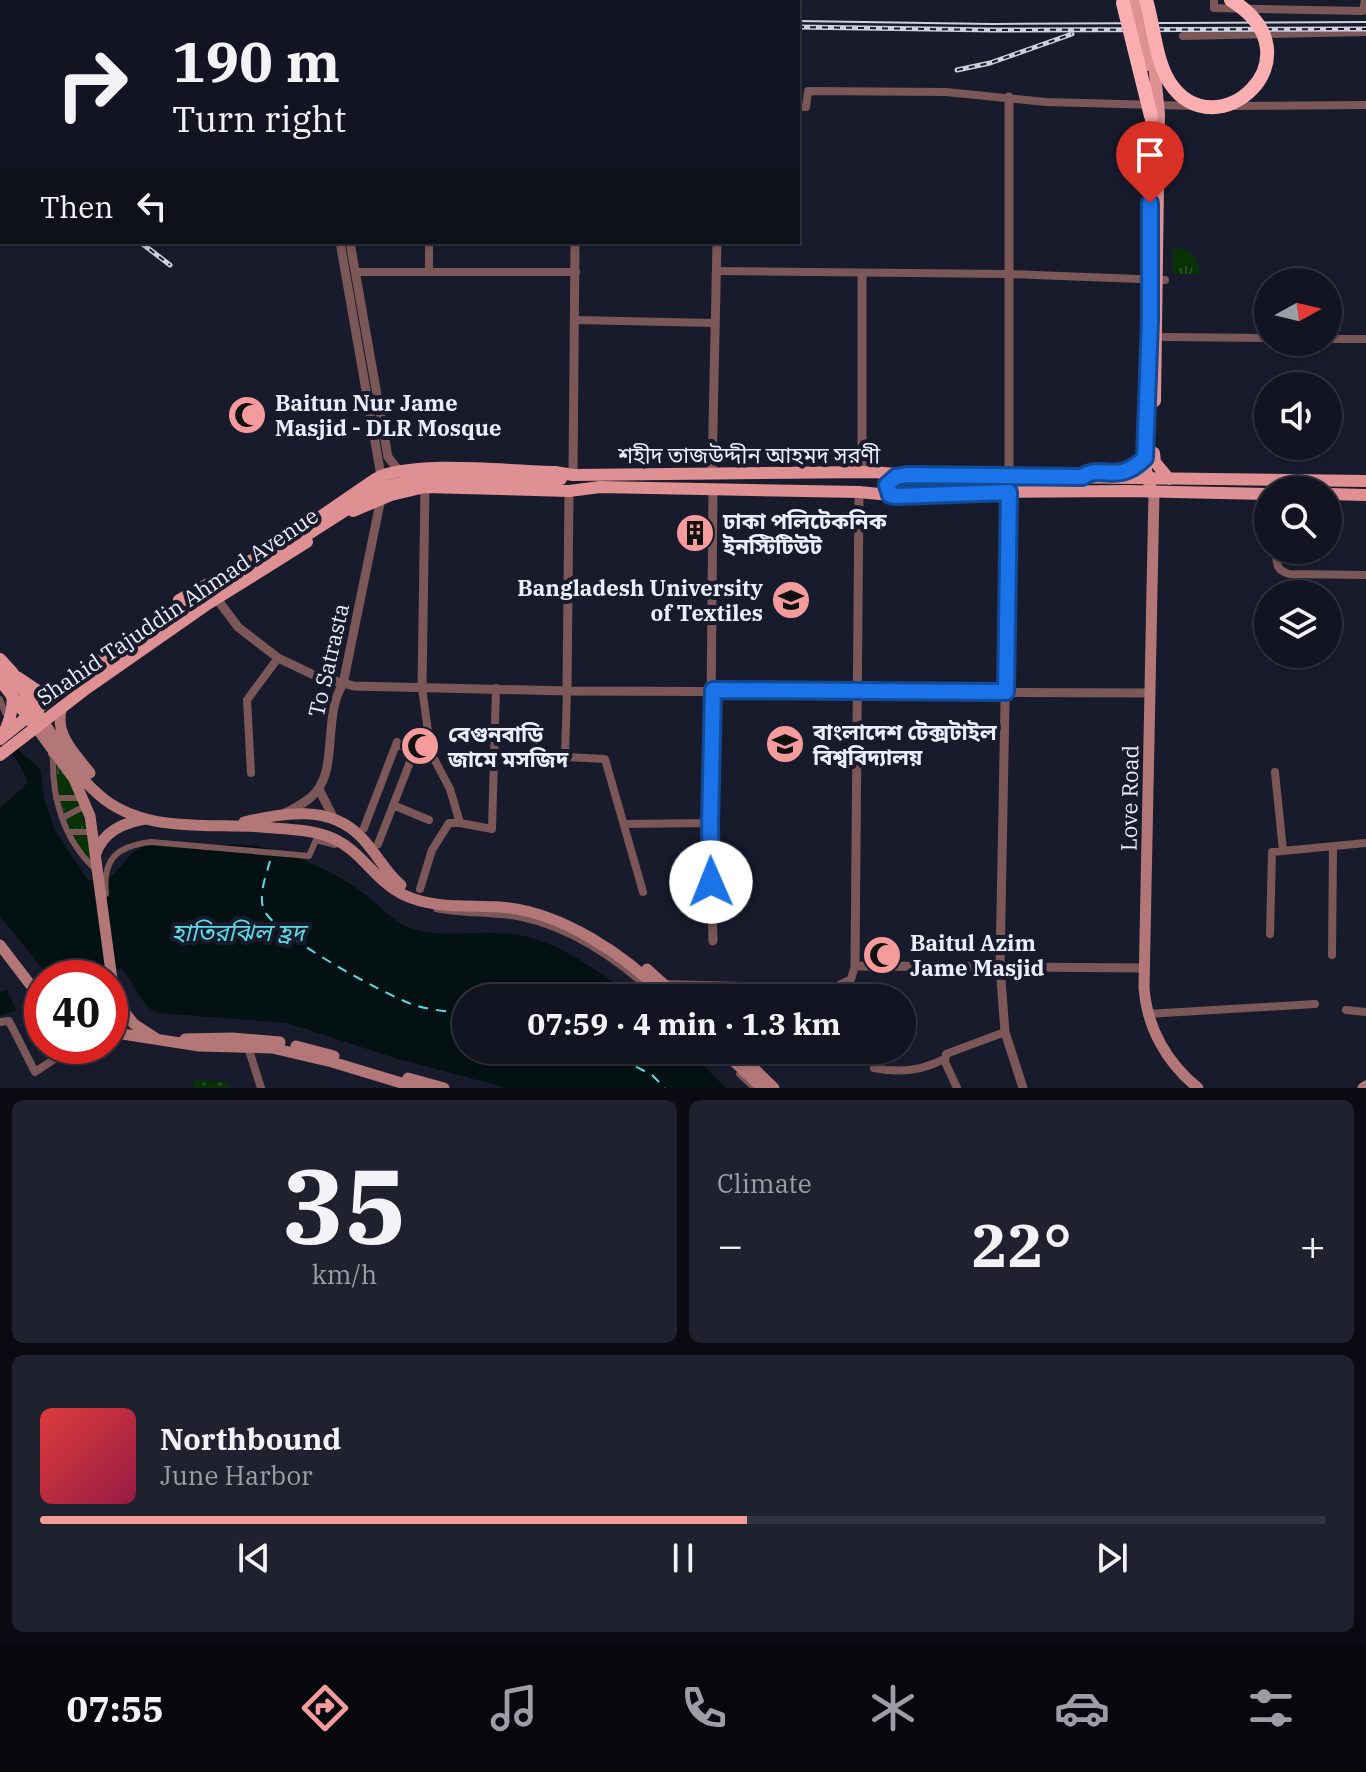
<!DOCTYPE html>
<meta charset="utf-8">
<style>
:root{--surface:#121421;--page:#1f212e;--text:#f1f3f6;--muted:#9c9ea5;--line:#31333f;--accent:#f59b9b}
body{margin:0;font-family:"IBM Plex Serif","Noto Sans Bengali",serif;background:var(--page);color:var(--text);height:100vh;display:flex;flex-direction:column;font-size:30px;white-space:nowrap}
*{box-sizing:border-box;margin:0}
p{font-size:26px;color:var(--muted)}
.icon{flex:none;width:44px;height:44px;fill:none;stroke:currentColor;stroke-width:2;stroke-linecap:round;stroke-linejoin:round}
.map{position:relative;height:1088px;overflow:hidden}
.side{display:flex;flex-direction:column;gap:12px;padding:12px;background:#0a0b12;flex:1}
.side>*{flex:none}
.guide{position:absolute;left:0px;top:0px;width:800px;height:244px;box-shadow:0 2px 6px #0004,0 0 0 2px var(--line);background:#121421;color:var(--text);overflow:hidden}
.needle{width:52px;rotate:82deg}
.buttons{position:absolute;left:1254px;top:268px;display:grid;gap:16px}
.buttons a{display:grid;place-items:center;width:88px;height:88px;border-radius:50%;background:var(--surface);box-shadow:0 2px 6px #0004,0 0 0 2px var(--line);font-size:40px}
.speed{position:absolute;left:24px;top:960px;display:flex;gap:16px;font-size:40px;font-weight:700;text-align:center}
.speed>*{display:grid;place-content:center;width:104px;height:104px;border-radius:50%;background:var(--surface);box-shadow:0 2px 6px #0004,0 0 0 2px var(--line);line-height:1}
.speed .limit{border:12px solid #d22;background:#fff;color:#111}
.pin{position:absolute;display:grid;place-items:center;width:68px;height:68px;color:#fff;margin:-82px -34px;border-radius:50% 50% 50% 0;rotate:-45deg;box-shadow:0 0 8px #0007}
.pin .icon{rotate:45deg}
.me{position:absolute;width:88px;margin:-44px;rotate:359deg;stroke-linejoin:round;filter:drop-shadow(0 0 6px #0008)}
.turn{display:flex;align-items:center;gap:28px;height:168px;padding:0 40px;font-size:36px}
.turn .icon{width:104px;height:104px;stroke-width:2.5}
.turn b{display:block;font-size:56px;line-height:68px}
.then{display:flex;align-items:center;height:76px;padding:0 40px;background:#0003;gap:16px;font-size:30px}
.big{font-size:60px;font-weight:700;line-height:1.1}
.side .tile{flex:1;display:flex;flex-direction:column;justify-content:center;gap:12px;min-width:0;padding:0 28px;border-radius:12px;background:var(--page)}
.side .dial{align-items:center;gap:0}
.dial b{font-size:104px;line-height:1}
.song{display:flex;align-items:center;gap:24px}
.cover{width:96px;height:96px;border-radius:12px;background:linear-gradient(135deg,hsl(0 70% 55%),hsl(340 70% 35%))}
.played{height:8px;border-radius:4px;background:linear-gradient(90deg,var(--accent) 55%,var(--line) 55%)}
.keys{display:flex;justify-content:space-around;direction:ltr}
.heat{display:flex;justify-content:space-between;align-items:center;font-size:44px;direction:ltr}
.side .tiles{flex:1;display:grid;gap:12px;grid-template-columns:1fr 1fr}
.tile:last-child{grid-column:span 2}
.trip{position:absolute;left:452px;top:984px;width:464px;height:80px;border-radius:40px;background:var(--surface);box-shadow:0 2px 6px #0004,0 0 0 2px var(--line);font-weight:700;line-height:80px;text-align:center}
.menu{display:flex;height:128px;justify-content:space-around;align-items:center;background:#07080d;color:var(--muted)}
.menu .icon{width:56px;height:56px}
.menu .active{color:var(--accent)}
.menu b{font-size:36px;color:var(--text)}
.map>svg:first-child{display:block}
.grass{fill:url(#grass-tufts)}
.park{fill:url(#park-dots)}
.water{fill:#031112}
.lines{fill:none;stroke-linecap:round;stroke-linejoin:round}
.ferry{stroke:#5bdce7;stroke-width:2;stroke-dasharray:10 8;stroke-linecap:butt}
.pedestrian{stroke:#7c5757;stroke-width:6}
.minor{stroke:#7c5757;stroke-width:8}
.tertiary{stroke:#7c5757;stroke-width:9}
.secondary{stroke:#b37778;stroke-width:11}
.primary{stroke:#de9092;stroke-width:12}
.motorway{stroke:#faaeaf;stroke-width:14}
.tram{stroke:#cdd0dd;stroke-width:2}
.rail-casing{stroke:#cdd0dd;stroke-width:5}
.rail{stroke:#181b2c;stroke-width:2;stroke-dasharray:6;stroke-linecap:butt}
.primary-bridge{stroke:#de9092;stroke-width:12}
.motorway-bridge{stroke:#faaeaf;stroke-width:14}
.route-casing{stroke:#114b97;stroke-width:20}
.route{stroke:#1a73e8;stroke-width:14}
.labels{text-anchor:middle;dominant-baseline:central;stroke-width:8;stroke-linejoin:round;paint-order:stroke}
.poi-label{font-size:22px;font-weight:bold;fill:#ebeefb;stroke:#181b2c;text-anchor:start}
.street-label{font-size:22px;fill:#ebeefb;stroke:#181b2c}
.water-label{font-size:24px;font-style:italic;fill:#5bdce7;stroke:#181b2c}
</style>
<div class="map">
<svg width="1366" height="1088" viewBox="0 0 1366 1088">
<defs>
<pattern id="grass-tufts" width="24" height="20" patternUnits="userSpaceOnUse" patternTransform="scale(2)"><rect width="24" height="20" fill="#073205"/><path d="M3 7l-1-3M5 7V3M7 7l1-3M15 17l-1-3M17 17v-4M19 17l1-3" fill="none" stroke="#2b502a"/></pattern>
<pattern id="park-dots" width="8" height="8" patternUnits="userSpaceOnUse" patternTransform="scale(2)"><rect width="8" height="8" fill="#073205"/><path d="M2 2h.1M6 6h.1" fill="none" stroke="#2b502a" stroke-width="1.8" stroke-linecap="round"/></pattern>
</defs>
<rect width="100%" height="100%" fill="#181b2c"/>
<path class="grass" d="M 1173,248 C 1190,248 1199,257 1200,274 L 1173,274 Z
M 55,760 C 80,795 87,821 92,863 C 66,834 58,798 55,760 Z"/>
<path class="park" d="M 194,1080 L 227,1082 L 230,1088 L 193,1088 Z"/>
<path class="water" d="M 0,725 L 23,754 L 40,769 L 45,801 L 55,830 L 87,879 C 115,890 118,861 138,849 C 154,839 191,847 208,851 C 251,829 331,868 366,895 C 381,906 392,921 410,928 C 444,940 483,928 519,935 C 562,943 601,974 636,998 L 466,998 L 466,1050 L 688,1050 L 726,1088 L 507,1088 L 395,1058 L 287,1023 L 158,1013 C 139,1005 136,984 122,969 L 103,972 L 96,978 L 50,978 L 0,916 L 0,807 L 23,788 L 27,782 C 22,761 0,745 0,725 Z
M 7,990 L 17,1011 L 0,1015 L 0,992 Z"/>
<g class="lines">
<path class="ferry" d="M 270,861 C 266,876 258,895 264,910 C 277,937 381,992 411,1004 C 427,1010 448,1011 466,1014
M 604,1050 L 652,1075 L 665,1088"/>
<path class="pedestrian" d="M 0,699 L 5,713
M 51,754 L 53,757 C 52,797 63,838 93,867
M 56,798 L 80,798
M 62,818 L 83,807
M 68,832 L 90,832
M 106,894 C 102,859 117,846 151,842 L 309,856 L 316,840 L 335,845
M 436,909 C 464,915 494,912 522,918 C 574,929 621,963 659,998
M 739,1074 L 754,1088"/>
<path class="minor" d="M 1214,0 L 1214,8 L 1363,11 L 1365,0
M 49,2 L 51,0
M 0,32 L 2,30
M 1183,36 L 1366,32
M 1233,106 L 1366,105
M 798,107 L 806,107 L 808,91 L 946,92 L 1046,102 L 1195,106
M 429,242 L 429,270
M 716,271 L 1008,274 L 1165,280
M 356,272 L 576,272
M 575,320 L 715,323
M 1164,337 L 1268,338
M 1328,339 L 1366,339
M 1276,550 C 1277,563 1275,570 1289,574 L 1366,575
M 422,688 L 431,753 L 450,789 L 460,823 L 492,829 L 496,688
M 567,691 L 565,754 L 566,757 L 605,759 L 643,892
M 1275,772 L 1283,851
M 251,773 L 247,700 L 278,658
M 393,805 L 429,820
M 624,824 L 710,823
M 364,828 L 397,742 L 412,756
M 378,844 L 412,757 L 415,754 L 431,753
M 420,889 L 432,850 L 449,823 L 460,823
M 1270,934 L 1272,852 L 1366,843
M 1332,955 L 1333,847
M 664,984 L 824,988 L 837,986 L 851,979 L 855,966
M 1346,1010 L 1366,1012
M 1147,1014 L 1315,1004
M 0,1022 L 9,1021 L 35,1072 L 56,1058
M 248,1047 L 261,1088
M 874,1068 C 898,1073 922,1071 944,1059
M 957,1088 L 945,1062 L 946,1054 L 1005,1032"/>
<path class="tertiary" d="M 241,0 L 241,2
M 1009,97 L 1009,477
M 340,242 L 381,476
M 350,242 L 388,457 L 399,471
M 862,472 L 862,274
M 712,473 L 717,242
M 573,475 L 575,242
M 859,492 L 855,966 L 1145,968
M 1009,492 L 1000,966 L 1005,1032 L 1023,1088
M 217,599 L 238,627 L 278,658 L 316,676 L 354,686 L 567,691 L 1150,693
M 422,688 L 425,487
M 567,691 L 569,491
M 319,789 L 334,819
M 285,813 C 296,807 308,802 316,792 C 338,766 323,714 343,684 L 381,498
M 713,941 L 710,823 L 713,489"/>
<path class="secondary" d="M 1154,491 L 1144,988 C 1147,1028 1167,1063 1198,1088
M 62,707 C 53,733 75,754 90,773
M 43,721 C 59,745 76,775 98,794 C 142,834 207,823 261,827 C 283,829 307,829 327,836 C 360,847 374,881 404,895 C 433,909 469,905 500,907 C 560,911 626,955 667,998
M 36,727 L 74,779 L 90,816 L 113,987 L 125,1013 L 134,1024 L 157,1039
M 244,822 C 285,813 329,804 361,837 C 376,852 385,872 401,885
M 96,853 C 104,831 123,823 145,819
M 0,945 L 42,1000
M 647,969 L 679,998
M 110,1032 L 199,1046 L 272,1048 L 332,1062 L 418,1088
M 185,1039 L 232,1038 L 280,1042
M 296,1046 L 334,1056
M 722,1050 L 762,1088
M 735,1050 L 774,1088
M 408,1078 L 444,1088
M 1363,1088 L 1366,1086"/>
<path class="primary" d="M 1147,400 L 1146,470 L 1150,486
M 1154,453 L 1155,462 L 1169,479
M 1328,494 L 1366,495
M 381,495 L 381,476 C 426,461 506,471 555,472 L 573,475 L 873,472 L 907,475 L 1366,481
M 353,511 L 391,495 L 425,487 L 569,491 L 600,487 L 859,492 L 910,497 L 970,492 L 1129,491 L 1268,494
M 179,600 L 276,547 L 374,480 L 381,476 L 382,480
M 0,659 L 12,672 L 41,719
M 17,677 L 47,697
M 0,680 L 34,725
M 0,755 L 87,688 L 206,605 L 307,542"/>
<path class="motorway" d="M 276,2 L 292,0
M 0,58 L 2,57"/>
<path class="tram" d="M 798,21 L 992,24 L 1366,22
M 0,46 L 2,45"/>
<defs>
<path id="rail" d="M 798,27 L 992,30 L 1366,29
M 0,53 L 2,52
M 957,70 L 990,63 L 1072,34
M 140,242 L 170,265"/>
</defs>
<use href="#rail" class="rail-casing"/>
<use href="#rail" class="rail"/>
<path class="primary-bridge" d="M 1135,0 L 1148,65
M 1153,54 L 1159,114 L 1155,401
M 1151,149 L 1151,107
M 0,665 C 18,688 15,712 2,737
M 99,672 L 182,613
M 0,739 L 72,681 L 183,603 L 260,565 L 382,487 L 419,479 L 561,479"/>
<path class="motorway-bridge" d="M 1146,0 C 1154,26 1155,60 1170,83 C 1216,152 1323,57 1231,0
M 1123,3 L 1151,116"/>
</g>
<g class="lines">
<defs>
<path id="route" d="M 711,882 L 710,823 L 713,690 L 1006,692 L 1009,492 L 897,496 L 890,495 L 887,485 L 896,477 L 907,475 L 1082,477 C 1104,463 1116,486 1145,458 L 1150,320 L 1150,203"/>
</defs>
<use href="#route" class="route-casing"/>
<use href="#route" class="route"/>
</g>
<defs>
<symbol id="mosque-disc" viewBox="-11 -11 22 22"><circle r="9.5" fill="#f59b9b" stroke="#181b2c"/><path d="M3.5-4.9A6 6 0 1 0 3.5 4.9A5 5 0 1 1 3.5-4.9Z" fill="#111"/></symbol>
<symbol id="building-disc" viewBox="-11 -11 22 22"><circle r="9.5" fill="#f59b9b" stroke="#181b2c"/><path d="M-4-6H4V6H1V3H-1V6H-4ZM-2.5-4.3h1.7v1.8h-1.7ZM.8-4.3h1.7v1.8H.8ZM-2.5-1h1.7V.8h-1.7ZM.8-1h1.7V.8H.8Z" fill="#111"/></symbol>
<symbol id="university-disc" viewBox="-11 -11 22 22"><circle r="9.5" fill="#f59b9b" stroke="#181b2c"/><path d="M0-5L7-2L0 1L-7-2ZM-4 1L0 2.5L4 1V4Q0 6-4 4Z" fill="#111"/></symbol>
</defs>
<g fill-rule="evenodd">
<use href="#mosque-disc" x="225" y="393" width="44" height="44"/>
<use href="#building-disc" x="673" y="511" width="44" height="44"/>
<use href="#university-disc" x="769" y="578" width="44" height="44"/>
<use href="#university-disc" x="763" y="722" width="44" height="44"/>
<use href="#mosque-disc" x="398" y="724" width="44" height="44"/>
<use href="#mosque-disc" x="860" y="933" width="44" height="44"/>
</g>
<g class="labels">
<g class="poi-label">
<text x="275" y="402">Baitun Nur Jame<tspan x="275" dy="25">Masjid - DLR Mosque</tspan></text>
<text x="723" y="520">ঢাকা পলিটেকনিক<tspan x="723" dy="25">ইনস্টিটিউট</tspan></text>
<text x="763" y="587" text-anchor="end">Bangladesh University<tspan x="763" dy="25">of Textiles</tspan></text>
<text x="813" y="731">বাংলাদেশ টেক্সটাইল<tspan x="813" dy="25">বিশ্ববিদ্যালয়</tspan></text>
<text x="448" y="733">বেগুনবাড়ি<tspan x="448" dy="25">জামে মসজিদ</tspan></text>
<text x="910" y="942">Baitul Azim<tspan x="910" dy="25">Jame Masjid</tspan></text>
</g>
<g class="street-label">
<text x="749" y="454">শহীদ তাজউদ্দীন আহমদ সরণী</text>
<text transform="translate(177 606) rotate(-34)">Shahid Tajuddin Ahmad Avenue</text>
<text transform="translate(328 660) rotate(-77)">To Satrasta</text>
<text transform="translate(1129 798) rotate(-89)">Love Road</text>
</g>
<g class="water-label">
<text x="238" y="932">হাতিরঝিল হ্রদ</text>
</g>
</g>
</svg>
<div class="buttons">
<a><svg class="needle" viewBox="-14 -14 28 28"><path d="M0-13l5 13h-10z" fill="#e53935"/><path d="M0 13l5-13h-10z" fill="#9c9ea5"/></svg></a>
<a><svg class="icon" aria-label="sound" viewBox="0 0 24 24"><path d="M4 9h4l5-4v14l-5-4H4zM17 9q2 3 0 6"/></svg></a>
<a><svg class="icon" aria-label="search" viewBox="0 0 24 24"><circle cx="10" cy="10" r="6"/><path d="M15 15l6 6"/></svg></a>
<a><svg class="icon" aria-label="layers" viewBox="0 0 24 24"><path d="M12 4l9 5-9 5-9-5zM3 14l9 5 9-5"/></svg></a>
</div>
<div class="speed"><div class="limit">40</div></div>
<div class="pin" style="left:1150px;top:203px;background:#d93025"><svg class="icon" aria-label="arrive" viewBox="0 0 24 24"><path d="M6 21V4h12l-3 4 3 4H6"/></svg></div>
<svg class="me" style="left:711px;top:882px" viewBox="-20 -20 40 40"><circle r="19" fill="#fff"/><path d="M0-13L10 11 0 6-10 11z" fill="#1a73e8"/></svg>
<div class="trip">07:59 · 4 min · 1.3 km</div>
<div class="guide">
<div class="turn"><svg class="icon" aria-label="right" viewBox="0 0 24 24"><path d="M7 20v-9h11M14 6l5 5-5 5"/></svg><div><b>190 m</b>Turn right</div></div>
<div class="then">Then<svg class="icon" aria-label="left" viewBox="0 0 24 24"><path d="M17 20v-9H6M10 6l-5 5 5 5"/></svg></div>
</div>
</div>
<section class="side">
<div class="tiles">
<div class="tile dial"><b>35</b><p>km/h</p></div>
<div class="tile"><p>Climate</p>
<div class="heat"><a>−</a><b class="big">22°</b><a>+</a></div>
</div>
<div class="tile">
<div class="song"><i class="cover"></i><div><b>Northbound</b><p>June Harbor</p></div></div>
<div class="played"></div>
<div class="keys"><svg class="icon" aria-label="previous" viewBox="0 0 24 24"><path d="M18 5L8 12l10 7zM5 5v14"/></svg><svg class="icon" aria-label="pause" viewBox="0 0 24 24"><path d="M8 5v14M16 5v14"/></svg><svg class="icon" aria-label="next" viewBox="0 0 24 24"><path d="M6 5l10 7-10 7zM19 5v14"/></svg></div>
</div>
</div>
</section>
<nav class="menu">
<b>07:55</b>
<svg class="icon active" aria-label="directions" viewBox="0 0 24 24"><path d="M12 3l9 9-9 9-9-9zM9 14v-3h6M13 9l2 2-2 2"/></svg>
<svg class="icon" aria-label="music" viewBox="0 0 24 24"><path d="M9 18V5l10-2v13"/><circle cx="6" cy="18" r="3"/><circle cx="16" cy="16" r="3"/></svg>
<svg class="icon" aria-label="phone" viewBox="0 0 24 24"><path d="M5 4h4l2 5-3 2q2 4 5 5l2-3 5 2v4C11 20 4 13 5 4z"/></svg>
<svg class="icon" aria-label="climate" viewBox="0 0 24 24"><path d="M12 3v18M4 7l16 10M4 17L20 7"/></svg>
<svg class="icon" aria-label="car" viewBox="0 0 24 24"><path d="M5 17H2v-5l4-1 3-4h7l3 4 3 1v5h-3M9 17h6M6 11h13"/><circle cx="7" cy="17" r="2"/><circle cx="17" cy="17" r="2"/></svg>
<svg class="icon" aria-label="filters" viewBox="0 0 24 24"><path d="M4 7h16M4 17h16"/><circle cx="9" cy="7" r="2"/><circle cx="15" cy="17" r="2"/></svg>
</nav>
